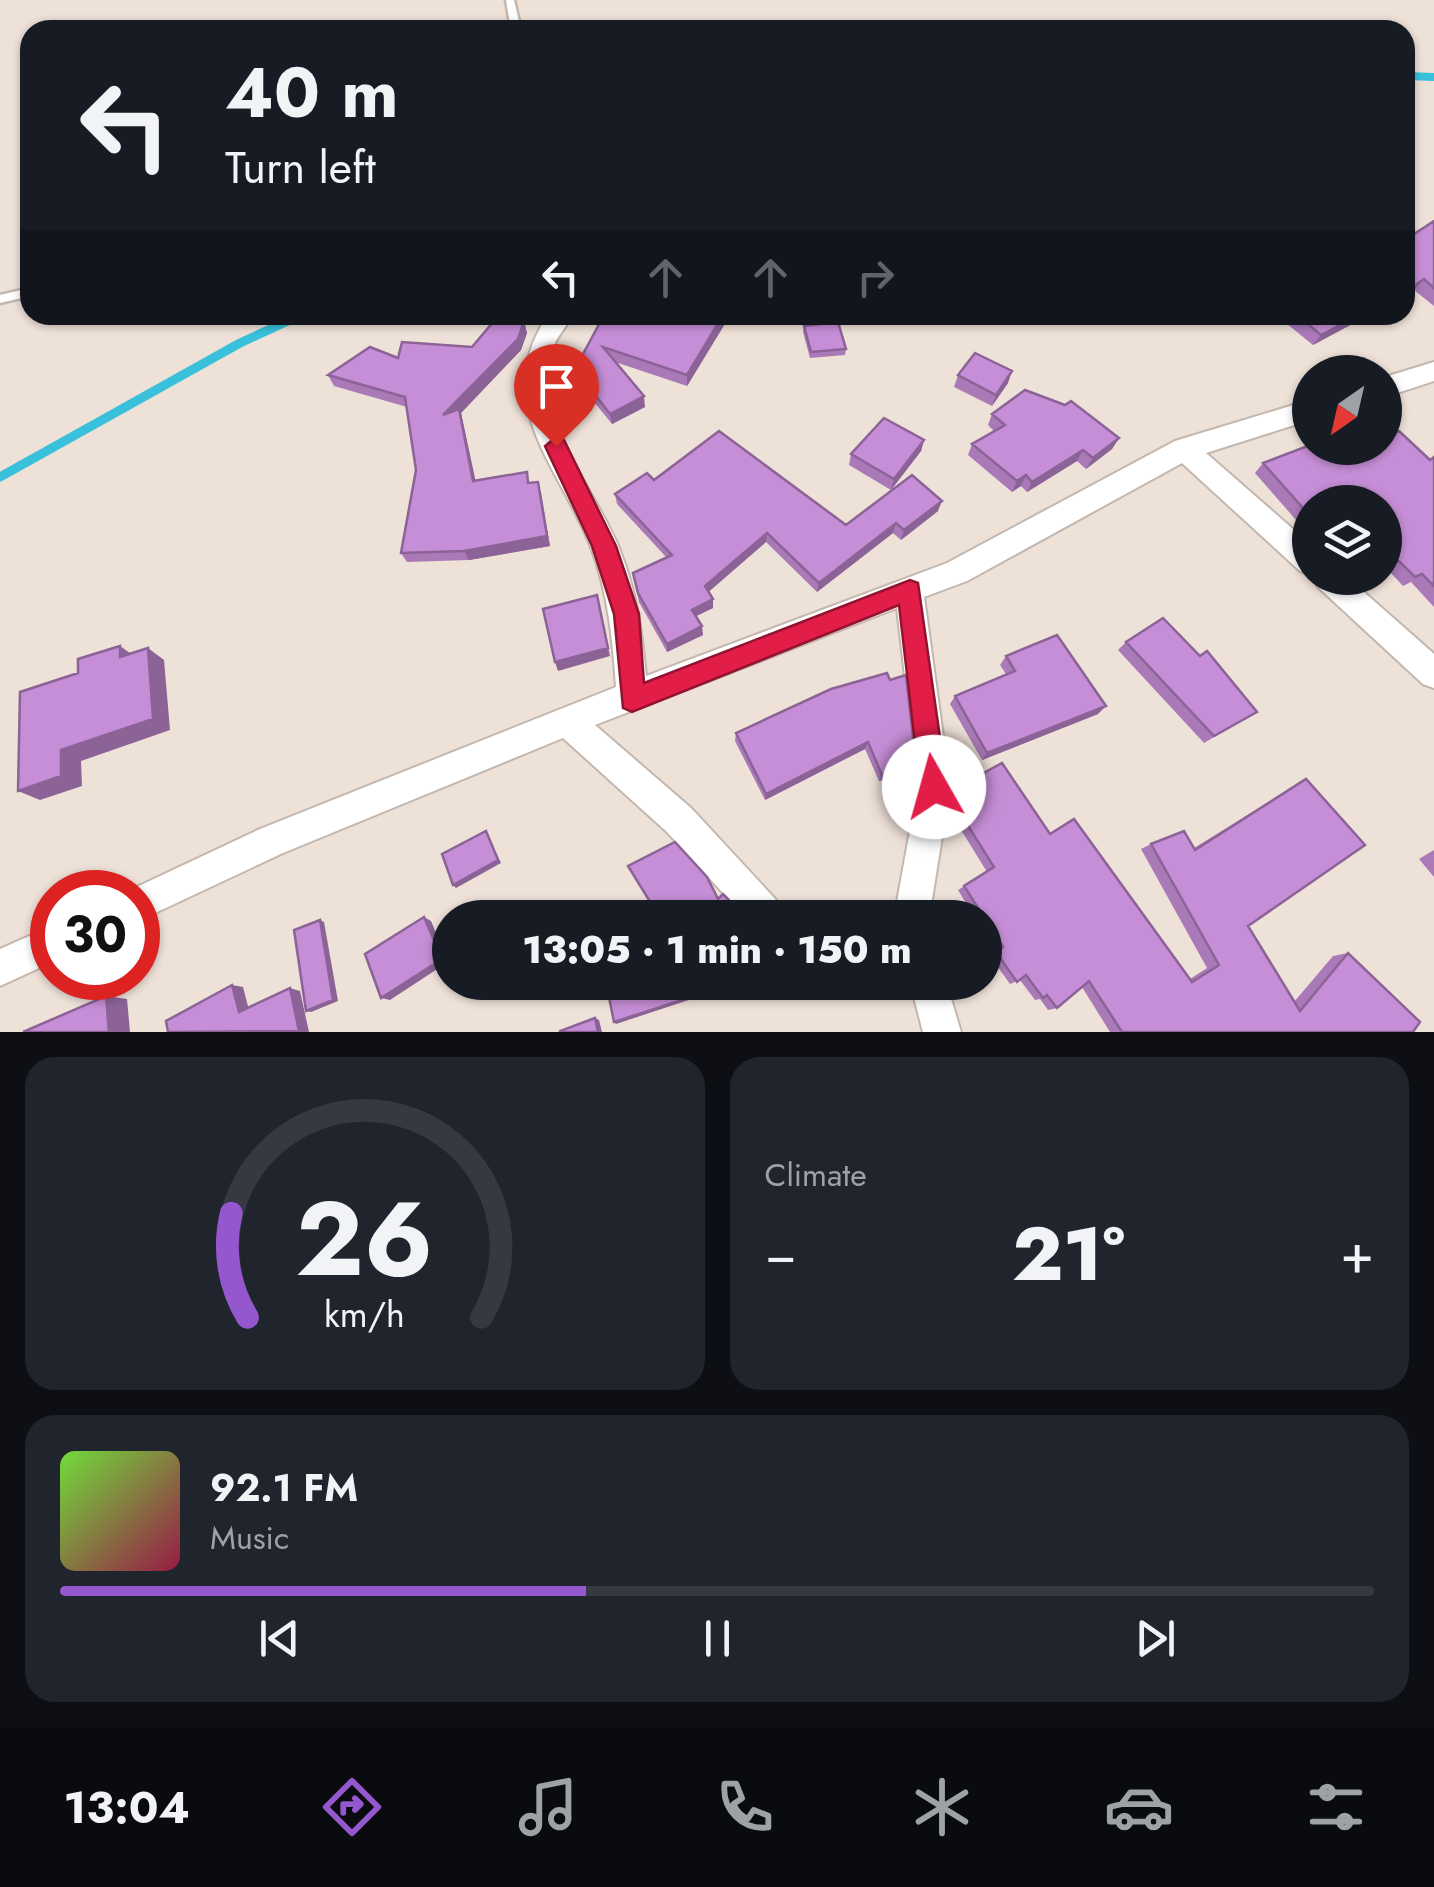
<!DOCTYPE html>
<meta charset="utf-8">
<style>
:root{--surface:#171b24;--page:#20242c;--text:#f1f3f6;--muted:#9ea1a6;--line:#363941;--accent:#9457cd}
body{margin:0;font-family:Jost,sans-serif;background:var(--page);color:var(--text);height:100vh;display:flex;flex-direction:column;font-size:38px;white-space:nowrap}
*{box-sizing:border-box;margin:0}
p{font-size:32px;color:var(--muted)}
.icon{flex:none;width:55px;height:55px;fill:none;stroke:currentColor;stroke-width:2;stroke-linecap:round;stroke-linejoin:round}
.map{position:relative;height:1032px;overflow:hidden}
.details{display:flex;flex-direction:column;gap:25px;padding:25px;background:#0d0f14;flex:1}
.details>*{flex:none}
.hud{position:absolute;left:20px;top:20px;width:1395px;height:305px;border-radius:30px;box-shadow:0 2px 8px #0004;background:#171b24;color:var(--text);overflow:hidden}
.needle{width:65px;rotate:214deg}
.controls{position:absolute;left:1292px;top:355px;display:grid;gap:20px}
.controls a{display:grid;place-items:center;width:110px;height:110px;border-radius:50%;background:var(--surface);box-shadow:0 2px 8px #0004;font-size:50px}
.speed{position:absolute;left:30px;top:870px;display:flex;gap:20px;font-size:50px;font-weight:700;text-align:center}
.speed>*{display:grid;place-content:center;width:130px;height:130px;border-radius:50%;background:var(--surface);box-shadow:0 2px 8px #0004;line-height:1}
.speed .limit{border:15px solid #d22;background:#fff;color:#111}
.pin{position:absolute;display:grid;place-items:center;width:85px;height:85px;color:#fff;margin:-102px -42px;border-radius:50% 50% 50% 0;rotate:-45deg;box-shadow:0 0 10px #0007}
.pin .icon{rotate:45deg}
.me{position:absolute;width:110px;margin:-55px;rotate:353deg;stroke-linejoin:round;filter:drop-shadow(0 0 8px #0008)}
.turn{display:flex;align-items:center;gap:35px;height:210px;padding:0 40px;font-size:45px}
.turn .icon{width:130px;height:130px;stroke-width:2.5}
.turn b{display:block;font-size:70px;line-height:85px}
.lanes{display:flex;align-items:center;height:95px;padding:0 40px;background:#0003;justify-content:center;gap:50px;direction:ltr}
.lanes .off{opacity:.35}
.big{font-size:75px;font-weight:800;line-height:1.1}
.details .tile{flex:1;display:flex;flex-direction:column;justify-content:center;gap:15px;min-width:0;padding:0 35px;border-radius:30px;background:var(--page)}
.details .dial{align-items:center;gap:0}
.dial svg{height:260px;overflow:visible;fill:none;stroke:var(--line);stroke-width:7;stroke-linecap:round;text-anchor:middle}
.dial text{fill:var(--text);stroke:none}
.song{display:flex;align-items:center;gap:30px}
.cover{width:120px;height:120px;border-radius:15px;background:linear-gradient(135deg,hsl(100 70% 55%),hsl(340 70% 35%))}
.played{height:10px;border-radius:5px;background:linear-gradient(90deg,var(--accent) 40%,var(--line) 40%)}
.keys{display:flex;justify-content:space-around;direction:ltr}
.heat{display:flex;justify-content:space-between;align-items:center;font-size:55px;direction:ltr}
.details .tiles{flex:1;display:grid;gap:25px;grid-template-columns:1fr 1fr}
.tile:last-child{grid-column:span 2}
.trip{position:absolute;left:432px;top:900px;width:570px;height:100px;border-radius:50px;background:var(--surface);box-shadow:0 2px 8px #0004;font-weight:800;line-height:100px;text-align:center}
.tab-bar{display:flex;height:160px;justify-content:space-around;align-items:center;background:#090b0e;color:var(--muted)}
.tab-bar .icon{width:70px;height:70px}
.tab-bar .active{color:var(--accent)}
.tab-bar b{font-size:45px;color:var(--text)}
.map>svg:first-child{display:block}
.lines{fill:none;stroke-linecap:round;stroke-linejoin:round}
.stream-far1{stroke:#39c1dc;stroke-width:8}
.stream{stroke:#39c1dc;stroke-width:9}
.lane-casing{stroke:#c4b7ae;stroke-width:5}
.street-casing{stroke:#c4b7ae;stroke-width:4}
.lane{fill:#fff;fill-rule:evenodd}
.street{fill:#fff;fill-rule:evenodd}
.wall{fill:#aa7ab8}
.shaded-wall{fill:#8b6396}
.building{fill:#c68ed6;stroke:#8b6396;stroke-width:2.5}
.route{fill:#e11d48;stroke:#92132f;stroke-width:2.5}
</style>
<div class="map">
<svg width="1434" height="1032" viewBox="0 0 1434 1032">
<rect width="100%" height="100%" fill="#eee1d8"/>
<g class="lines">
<path class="stream-far1" d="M 1405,76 L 1434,77"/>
<path class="stream" d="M 0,477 L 240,343 L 301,315"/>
<defs>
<path id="lane" d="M 506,0 L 514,0 L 521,30 L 511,30 Z
M 30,288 L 30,296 L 0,303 L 0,295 Z"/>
<path id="street" d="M 548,315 L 573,315 C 567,326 557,336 553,348 C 530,419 594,486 619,548 C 636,589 642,633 646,676 L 947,563 L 1175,441 L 1310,400 L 1310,420 L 1206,453 L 1310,544 L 1310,574 L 1300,571 L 1182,463 L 967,581 L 924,597 L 950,787 L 929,918 L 894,918 L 918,787 L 897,608 L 595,725 L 691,808 L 778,902 L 782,918 L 746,918 L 667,832 L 563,738 L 283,853 L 138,921 L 138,892 L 126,892 L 260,829 L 616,687 C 613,641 608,594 592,550 C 561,467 488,404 548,315 Z
M 1434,362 L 1434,381 L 1385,397 L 1385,377 Z
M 1314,578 L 1348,578 L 1434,654 L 1434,688 L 1423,684 L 1318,587 Z
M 52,926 L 52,962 L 0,986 L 0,949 Z
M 910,982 L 946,982 L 961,1032 L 923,1032 Z"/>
</defs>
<use href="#lane" class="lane-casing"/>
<use href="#street" class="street-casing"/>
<use href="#lane" class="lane"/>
<use href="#street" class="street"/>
</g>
<path class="wall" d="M 1434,221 L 1434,306 L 1414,290 Z
M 604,315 L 792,315 L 791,323 L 726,322 L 687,386 L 615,362 L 645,407 L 612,424 L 577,381 L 575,369 Z
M 1276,315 L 1378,315 L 1373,318 L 1369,315 L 1313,345 Z
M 524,321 L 527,333 L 521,350 L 461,413 L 475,481 L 531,483 L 541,492 L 550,546 L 469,560 L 407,562 L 401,553 L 416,470 L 407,407 L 334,386 L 328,375 L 398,358 L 472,347 Z
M 804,326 L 846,349 L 845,355 L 810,358 L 803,332 Z
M 958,375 L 1008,383 L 992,406 L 954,387 Z
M 992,414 L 1119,438 L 1112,449 L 1086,469 L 1077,461 L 1027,492 L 1021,486 L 1012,492 L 968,455 L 972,444 L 994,431 L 988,425 Z
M 924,440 L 921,451 L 891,490 L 849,465 L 851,454 Z
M 1350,453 L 1430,460 L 1434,457 L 1434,607 L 1411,582 L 1403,586 L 1388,570 L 1385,571 L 1385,502 L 1310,502 L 1310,536 L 1255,473 L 1263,463 Z
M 654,480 L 846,525 L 938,511 L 901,540 L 893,533 L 817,592 L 766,542 L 708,592 L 713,599 L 713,608 L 696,616 L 703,635 L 667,652 L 639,602 L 633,573 L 667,558 L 617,504 L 615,494 Z
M 1350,578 L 1371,578 L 1359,583 Z
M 1126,642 L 1200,656 L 1257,712 L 1204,743 L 1118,650 Z
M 1006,656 L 1098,714 L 982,760 L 950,704 L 955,696 L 1006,674 L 1000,665 Z
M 831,689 L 916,763 L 912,770 L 879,781 L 865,749 L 765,800 L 735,741 L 736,733 Z
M 1306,779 L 1248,926 L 1294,1002 L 1333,956 L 1348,953 L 1413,1032 L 1110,1032 L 1082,987 L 1057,1008 L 1048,1010 L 1040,999 L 1035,1000 L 1020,980 L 1010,984 L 990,956 L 996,951 L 985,933 L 985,918 L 975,918 L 958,890 L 987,872 L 950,812 L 953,794 L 958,787 L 1050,834 L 1190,979 L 1207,968 L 1141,849 L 1151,844 L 1194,848 Z
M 1434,850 L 1434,877 L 1419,859 Z"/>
<path class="shaded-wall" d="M 1424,279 L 1414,290 L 1405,296 L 1405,292 Z
M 723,315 L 726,315 L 726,322 L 687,386 L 687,375 Z
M 1359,315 L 1369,315 L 1313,345 L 1321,335 Z
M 524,321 L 527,333 L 521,350 L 461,413 L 478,492 L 443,415 Z
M 1012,371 L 1008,383 L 992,406 L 996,395 Z
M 644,396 L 645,407 L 612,424 L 610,414 Z
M 1119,438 L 1112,449 L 1086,469 L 1093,458 Z
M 924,440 L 921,451 L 891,490 L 894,479 Z
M 1083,450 L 1077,461 L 1027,492 L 1032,482 Z
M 1026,475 L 1021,486 L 1012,492 L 1017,481 Z
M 538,482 L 550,546 L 469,560 L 464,551 Z
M 942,501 L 938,511 L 901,540 L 904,530 Z
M 896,523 L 893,533 L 817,592 L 819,583 Z
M 767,533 L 766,542 L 705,595 L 705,586 Z
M 713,599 L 713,608 L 692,618 L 692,610 Z
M 599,604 L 610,656 L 558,671 L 555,662 Z
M 702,626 L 703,635 L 667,652 L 667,644 Z
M 120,646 L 137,658 L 120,657 Z
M 148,648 L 164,660 L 170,730 L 81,761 L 82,786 L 40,800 L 18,791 L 61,750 Z
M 1106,706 L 1098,714 L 982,760 L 987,753 Z
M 868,742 L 865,749 L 765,800 L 766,794 Z
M 916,763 L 912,770 L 879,781 L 882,775 Z
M 486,831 L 501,863 L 456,888 L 453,885 Z
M 424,917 L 431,921 L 448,962 L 390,1000 L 381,998 Z
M 320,920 L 324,922 L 338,1001 L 311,1012 L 306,1011 Z
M 723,982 L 725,982 L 716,991 L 616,1024 L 614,1022 Z
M 232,985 L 243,987 L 250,1014 L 239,1012 Z
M 290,988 L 300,991 L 309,1032 L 297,1032 Z
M 106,996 L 127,999 L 130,1032 L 109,1032 Z
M 595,1018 L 599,1020 L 602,1032 L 598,1032 Z"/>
<path class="building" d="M 1434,221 L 1434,288 L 1424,279 L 1405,292 L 1405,240 Z
M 499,315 L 512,315 L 524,321 L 518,339 L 443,415 L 459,409 L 473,481 L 527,472 L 528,483 L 538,482 L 547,536 L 464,551 L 401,553 L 416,470 L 405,397 L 328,375 L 370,347 L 398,358 L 402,342 L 472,347 Z
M 604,315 L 723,315 L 687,375 L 603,347 L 644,396 L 610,414 L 575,369 Z
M 1297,315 L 1359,315 L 1321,335 Z
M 838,322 L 846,349 L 811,352 L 804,326 Z
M 975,353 L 1012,371 L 996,395 L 958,375 Z
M 1025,390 L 1065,405 L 1071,401 L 1119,438 L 1093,458 L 1083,450 L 1032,482 L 1026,475 L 1017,481 L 972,444 L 1005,425 L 992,414 Z
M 884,418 L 924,440 L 894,479 L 851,454 Z
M 719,431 L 846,525 L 912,475 L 942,501 L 904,530 L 896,523 L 819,583 L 767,533 L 705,586 L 713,599 L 692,610 L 702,626 L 667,644 L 638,593 L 633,573 L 672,555 L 615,494 L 647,473 L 654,480 Z
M 1399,431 L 1430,460 L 1434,457 L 1434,586 L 1422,574 L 1415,577 L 1399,561 L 1385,568 L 1385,502 L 1310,502 L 1310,516 L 1263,463 L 1310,445 L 1310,448 L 1345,448 L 1350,453 L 1363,448 L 1385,448 L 1385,437 Z
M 597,595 L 608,648 L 555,662 L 543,609 Z
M 1163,618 L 1200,656 L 1207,651 L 1257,712 L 1214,736 L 1126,642 Z
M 1057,635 L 1106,706 L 987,753 L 955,696 L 1015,671 L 1006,656 Z
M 120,646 L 120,657 L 148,648 L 153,719 L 61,750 L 61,776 L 18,791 L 20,692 L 78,673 L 78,659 Z
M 887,673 L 890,680 L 906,675 L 916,763 L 882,775 L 868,742 L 766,794 L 736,733 L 831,689 Z
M 1002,763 L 1050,834 L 1074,819 L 1192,982 L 1219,965 L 1151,844 L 1184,831 L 1195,850 L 1306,779 L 1365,845 L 1248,926 L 1300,1011 L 1348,953 L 1420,1022 L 1413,1032 L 1122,1032 L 1089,981 L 1057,1008 L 1047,995 L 1043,998 L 1026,975 L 1017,982 L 996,952 L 1003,947 L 964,886 L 994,867 L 955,805 L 958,787 Z
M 486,831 L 498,860 L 453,885 L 442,854 Z
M 675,842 L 707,877 L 718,899 L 723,894 L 747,918 L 660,918 L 628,866 Z
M 424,917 L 442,959 L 381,998 L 365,954 Z
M 320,920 L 333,1000 L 306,1011 L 294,930 Z
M 606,982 L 723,982 L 716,989 L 614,1022 Z
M 232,985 L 239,1012 L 290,988 L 299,1031 L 168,1032 L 166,1021 Z
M 106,996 L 109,1032 L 23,1032 Z
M 595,1018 L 598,1032 L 560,1032 L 560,1031 Z"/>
<path class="route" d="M 556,437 L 564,440 L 616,546 L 639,614 L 644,683 L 910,580 L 918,583 L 947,787 L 943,797 L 934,801 L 924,797 L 920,787 L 899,605 L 632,712 L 623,708 L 614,614 L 592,546 L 545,446 Z"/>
</svg>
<div class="controls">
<a><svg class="needle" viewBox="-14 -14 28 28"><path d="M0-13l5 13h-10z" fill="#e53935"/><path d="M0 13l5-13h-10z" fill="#9ea1a6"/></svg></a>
<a><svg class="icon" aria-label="layers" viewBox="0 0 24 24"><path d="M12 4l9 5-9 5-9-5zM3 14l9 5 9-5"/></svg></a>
</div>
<div class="speed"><div class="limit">30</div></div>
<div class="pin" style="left:556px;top:446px;background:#d93025"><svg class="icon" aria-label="arrive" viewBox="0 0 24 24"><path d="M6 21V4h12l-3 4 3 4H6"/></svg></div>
<svg class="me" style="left:934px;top:787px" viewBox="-20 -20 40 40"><circle r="19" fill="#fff"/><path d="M0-13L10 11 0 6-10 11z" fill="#e11d48"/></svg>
<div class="trip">13:05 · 1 min · 150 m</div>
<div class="hud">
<div class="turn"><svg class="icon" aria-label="left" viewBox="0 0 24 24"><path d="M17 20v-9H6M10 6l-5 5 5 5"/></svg><div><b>40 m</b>Turn left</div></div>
<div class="lanes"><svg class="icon" aria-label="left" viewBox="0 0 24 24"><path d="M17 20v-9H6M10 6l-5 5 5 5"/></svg><svg class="icon off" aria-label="ahead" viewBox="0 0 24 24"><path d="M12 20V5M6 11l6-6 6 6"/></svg><svg class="icon off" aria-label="ahead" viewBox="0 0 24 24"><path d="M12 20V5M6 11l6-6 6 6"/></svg><svg class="icon off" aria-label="right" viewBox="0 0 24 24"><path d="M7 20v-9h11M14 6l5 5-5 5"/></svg></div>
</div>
</div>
<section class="details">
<div class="tiles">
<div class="tile dial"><svg viewBox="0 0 100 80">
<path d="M14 69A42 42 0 1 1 86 69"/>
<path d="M14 69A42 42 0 0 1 9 37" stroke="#9457cd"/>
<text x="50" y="56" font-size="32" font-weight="700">26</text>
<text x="50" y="72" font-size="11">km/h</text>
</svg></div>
<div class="tile"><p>Climate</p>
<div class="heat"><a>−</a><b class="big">21°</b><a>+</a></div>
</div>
<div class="tile">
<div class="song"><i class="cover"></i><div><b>92.1 FM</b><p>Music</p></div></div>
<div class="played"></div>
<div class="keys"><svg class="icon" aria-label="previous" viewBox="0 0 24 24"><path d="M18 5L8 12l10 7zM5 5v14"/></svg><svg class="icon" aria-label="pause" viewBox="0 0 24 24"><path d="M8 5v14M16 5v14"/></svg><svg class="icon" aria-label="next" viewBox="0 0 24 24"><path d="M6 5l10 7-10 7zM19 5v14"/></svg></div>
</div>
</div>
</section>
<nav class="tab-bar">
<b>13:04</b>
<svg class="icon active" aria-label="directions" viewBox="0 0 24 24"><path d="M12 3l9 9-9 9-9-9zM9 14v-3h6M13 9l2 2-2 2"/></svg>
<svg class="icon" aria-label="music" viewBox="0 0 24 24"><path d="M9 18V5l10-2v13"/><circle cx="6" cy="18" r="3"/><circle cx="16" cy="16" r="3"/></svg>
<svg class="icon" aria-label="phone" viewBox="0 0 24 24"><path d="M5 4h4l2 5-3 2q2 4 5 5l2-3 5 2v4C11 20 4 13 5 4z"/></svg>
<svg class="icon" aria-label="climate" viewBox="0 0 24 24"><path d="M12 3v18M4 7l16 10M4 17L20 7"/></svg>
<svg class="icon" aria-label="car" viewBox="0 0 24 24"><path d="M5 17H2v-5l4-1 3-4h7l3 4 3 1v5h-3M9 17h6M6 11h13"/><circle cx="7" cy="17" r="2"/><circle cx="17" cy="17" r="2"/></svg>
<svg class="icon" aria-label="filters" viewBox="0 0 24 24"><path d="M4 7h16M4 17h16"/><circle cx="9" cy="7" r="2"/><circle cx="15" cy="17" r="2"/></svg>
</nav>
